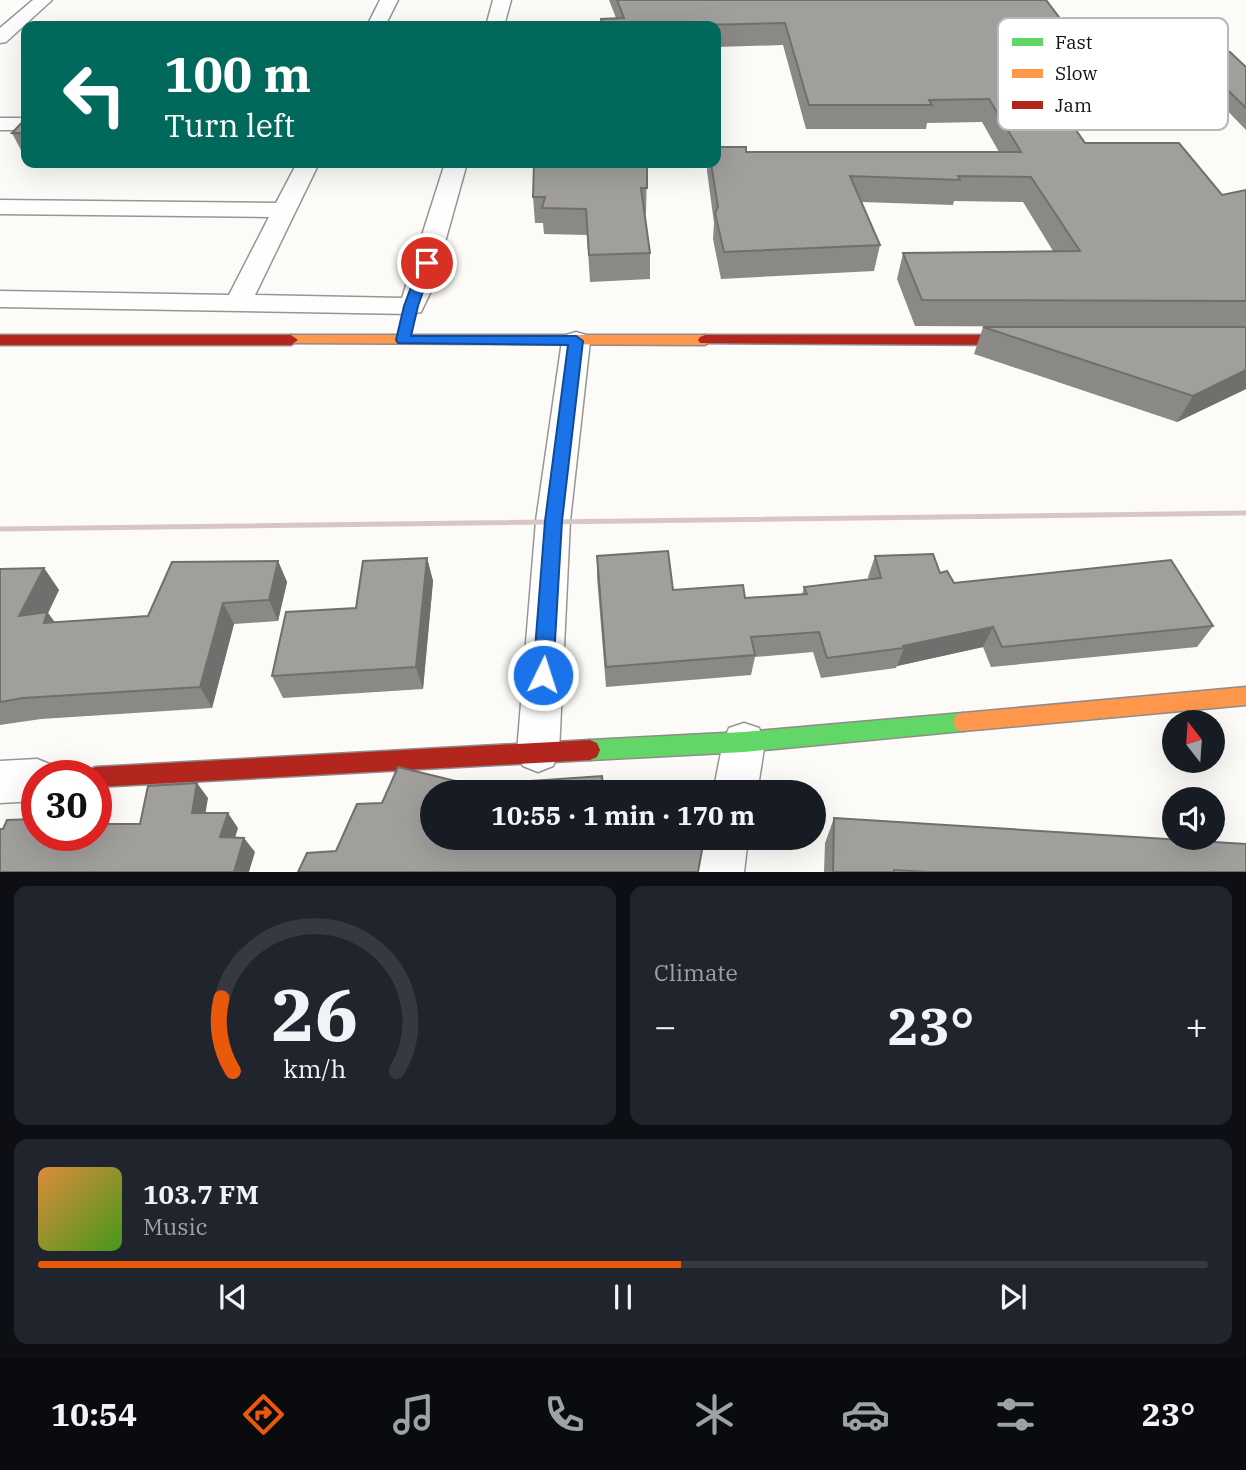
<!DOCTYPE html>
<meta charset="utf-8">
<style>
:root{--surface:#171b24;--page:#20242c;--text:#f1f3f6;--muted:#9ea1a6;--line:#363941;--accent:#ea580c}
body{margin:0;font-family:"IBM Plex Serif",serif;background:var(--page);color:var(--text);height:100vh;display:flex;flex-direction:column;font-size:26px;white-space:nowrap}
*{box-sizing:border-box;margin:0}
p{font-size:23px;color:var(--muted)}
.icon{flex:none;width:38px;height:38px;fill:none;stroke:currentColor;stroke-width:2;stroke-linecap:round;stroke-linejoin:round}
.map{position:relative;height:872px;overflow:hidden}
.drawer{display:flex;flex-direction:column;gap:14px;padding:14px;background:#0d0f14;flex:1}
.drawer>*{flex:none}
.hud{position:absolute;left:21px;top:21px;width:700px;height:147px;border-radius:14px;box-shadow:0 7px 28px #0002;background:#00695c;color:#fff;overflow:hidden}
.needle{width:46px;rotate:343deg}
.controls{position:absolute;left:1162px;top:710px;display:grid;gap:14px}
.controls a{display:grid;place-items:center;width:63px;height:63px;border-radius:50%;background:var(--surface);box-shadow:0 7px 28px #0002;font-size:35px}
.speed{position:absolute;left:21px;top:760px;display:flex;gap:14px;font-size:35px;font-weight:700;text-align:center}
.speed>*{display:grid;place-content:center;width:91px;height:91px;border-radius:50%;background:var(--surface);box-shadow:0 7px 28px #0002;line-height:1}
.speed .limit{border:10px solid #d22;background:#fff;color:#111}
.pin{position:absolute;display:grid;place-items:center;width:60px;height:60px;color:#fff;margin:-30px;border:4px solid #fff;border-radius:50%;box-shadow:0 2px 7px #0007}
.me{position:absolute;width:77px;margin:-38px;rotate:4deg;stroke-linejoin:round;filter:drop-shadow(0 0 5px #0008)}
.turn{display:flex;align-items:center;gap:24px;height:147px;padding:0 28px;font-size:32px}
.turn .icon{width:91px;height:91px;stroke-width:2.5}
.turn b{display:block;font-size:49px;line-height:60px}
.big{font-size:52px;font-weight:700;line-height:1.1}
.drawer .card{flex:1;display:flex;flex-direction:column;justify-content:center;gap:10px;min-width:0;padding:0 24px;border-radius:14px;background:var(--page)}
.drawer .dial{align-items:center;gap:0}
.dial svg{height:182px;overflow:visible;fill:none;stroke:var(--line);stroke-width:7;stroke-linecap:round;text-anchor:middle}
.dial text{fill:var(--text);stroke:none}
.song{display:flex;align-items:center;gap:21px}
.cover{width:84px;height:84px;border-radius:10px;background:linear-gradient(135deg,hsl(30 70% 55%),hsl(100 70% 35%))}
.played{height:7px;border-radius:4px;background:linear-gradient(90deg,var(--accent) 55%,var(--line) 55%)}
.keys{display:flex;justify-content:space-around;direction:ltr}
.heat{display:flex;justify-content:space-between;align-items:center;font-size:38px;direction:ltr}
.drawer .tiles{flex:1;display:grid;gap:14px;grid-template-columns:1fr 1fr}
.card:last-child{grid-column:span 2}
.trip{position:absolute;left:420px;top:780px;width:406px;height:70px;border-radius:35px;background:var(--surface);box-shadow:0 7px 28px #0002;font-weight:700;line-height:70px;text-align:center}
.tab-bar{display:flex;height:112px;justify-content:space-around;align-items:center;background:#090b0e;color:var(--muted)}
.tab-bar .icon{width:49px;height:49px}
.tab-bar .on{color:var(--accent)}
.tab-bar b{font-size:32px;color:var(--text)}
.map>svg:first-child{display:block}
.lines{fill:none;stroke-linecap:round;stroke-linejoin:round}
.street-casing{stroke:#979695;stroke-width:3}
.fast-casing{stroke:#8e8d8b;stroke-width:3}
.slow-casing{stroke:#8e8d8b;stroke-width:3}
.jam-casing{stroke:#8e8d8b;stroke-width:3}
.street{fill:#fffefe;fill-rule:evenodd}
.fast{fill:#63d668;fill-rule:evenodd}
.slow{fill:#ff974d;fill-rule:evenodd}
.jam{fill:#b3261e;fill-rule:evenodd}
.rail{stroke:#d8c6c7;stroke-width:5}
.wall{fill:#8a8986}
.shaded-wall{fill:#716f6d}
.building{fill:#a19f9c;stroke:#716f6d;stroke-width:2}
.route{fill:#1a73e8;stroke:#114b97;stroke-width:2}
.key{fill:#fff;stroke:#b8b8b8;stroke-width:2}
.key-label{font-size:19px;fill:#111}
</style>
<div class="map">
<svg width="1246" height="872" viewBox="0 0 1246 872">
<rect width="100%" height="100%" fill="#fdfbf7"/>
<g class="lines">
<defs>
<path id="street" d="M 33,0 L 52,0 L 6,42 L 0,43 L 0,28 Z
M 380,0 L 398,0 L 385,26 L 367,26 Z
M 493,0 L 511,0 L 504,26 L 486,26 Z
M 0,118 L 26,118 L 26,130 L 0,130 Z
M 297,163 L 319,163 L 255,295 L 402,298 L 445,163 L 467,163 L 432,289 L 421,312 L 411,314 L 0,307 L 0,291 L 229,295 L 269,217 L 0,214 L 0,200 L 276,203 Z
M 576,332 L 586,335 L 590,341 L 570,521 L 559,752 L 553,766 L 538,772 L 523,766 L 517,752 L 536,521 L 562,341 L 566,335 Z
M 744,723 L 759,728 L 765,742 L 757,793 L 713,793 L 723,742 L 729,728 Z
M 37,759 L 52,765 L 56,775 L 37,775 L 37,801 L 0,803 L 0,761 Z
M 704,838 L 748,838 L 744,872 L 698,872 Z"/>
<path id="fast" d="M 963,713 L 970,715 L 973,722 L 970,729 L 963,731 L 744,752 L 590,760 L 583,757 L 580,750 L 583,743 L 590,740 L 744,732 Z"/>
<path id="slow" d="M 291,335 L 705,335 L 712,340 L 705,345 L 286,343 L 284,340 Z
M 1246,687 L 1246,705 L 963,731 L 956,729 L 953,722 L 956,715 L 963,713 Z"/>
<path id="jam" d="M 0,335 L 291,335 L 298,340 L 291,345 L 0,345 Z
M 705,335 L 1030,335 L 1037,340 L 1030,345 L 700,343 L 698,340 L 700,337 Z
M 590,740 L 597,743 L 600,750 L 597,757 L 590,760 L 96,787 L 96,775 L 86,775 L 88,770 L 96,767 Z"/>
</defs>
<use href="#street" class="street-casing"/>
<use href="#fast" class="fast-casing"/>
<use href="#slow" class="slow-casing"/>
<use href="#jam" class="jam-casing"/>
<use href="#street" class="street"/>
<use href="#fast" class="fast"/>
<use href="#slow" class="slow"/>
<use href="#jam" class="jam"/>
<path class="rail" d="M 0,529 L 1246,513"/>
</g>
<path class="wall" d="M 609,0 L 1046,0 L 1090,58 L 1082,81 L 1074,81 L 1086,98 L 1077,122 L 1069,121 L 1085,143 L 1222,195 L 1246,190 L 1246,389 L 1177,422 L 974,354 L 983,327 L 1187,327 L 915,326 L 897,279 L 903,253 L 1053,251 L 1023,202 L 954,201 L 953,205 L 861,202 L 880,245 L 874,271 L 721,279 L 713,239 L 714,223 L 707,171 L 707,163 L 716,163 L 746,152 L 999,152 L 982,122 L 927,123 L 926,129 L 806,129 L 783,45 L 716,47 L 716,26 L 601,26 L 601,19 L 616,18 Z
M 1189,52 L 1246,67 L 1246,130 L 1184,66 Z
M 26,118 L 26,154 L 23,154 L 12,133 Z
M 534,163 L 693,163 L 693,164 L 647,168 L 646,214 L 644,214 L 650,253 L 650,279 L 590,282 L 587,235 L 544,234 L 543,223 L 535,223 L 533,197 Z
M 597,556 L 673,590 L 745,598 L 802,595 L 804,587 L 869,580 L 868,577 L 875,556 L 940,573 L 954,583 L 1213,626 L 1197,647 L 991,667 L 983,647 L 897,666 L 896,668 L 821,678 L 813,652 L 755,657 L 751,675 L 606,687 L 597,577 Z
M 427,558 L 433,581 L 423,689 L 283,698 L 272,676 L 356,608 Z
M 278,561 L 287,582 L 278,621 L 234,624 L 212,708 L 41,719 L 0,725 L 0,569 L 44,568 L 59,590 L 48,613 L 54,622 L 148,616 Z
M 834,818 L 1246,872 L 824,872 L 825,843 Z"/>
<path class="shaded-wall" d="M 1246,370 L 1246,389 L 1177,422 L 1193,396 Z
M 427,558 L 433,581 L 423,689 L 416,667 Z
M 278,561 L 287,582 L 278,621 L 269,600 Z
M 44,568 L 59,590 L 48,613 L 63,633 L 19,616 Z
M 223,603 L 234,624 L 212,708 L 200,687 Z
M 993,627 L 983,647 L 897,666 L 904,648 L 903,646 Z
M 197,783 L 208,798 L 203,828 L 192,813 Z
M 228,813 L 238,828 L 231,852 L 220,837 Z
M 244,838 L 255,852 L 249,872 L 234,872 Z"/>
<path class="building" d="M 617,0 L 1046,0 L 1090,58 L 1059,58 L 1086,98 L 1053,97 L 1085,143 L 1179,143 L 1222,195 L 1246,190 L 1246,301 L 922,300 L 903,253 L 1080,251 L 1031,177 L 958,176 L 960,180 L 850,176 L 880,245 L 724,252 L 715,213 L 718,207 L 711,163 L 716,163 L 716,147 L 746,147 L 746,152 L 1021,152 L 989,99 L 929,100 L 932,105 L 809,105 L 785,23 L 700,25 L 701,26 L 602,26 L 601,19 L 624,18 Z
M 1189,52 L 1230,52 L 1246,67 L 1246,108 Z
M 26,118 L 26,133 L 12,133 Z
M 534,163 L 647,163 L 647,188 L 641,188 L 650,253 L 589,255 L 586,209 L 542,208 L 545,197 L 533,197 Z
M 983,327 L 1246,327 L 1246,370 L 1193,396 Z
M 668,551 L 673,590 L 743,585 L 745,598 L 807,594 L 804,587 L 881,578 L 875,556 L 933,554 L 940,573 L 947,571 L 954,583 L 1171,560 L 1213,626 L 1002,647 L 993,627 L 903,646 L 904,648 L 827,658 L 819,632 L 751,637 L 755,655 L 606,667 L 597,556 Z
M 427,558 L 416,667 L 272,676 L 286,612 L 356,608 L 363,561 Z
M 278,561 L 269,600 L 223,603 L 200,687 L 23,698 L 0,702 L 0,569 L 44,568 L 19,616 L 47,612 L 44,623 L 148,616 L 172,562 Z
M 398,767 L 472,785 L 602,776 L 603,789 L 618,793 L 432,793 L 432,838 L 700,838 L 699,847 L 702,850 L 698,872 L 298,872 L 307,853 L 336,851 L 357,804 L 382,803 Z
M 197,783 L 192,813 L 228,813 L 220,837 L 244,838 L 234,872 L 0,872 L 0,829 L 3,829 L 7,820 L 37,819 L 37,835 L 96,835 L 96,824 L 140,824 L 148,786 Z
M 834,818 L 1246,844 L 1246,872 L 928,872 L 894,870 L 894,872 L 833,872 Z"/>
<path class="route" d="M 427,259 L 433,263 L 418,306 L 411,336 L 576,336 L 583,341 L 562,521 L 553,675 L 550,681 L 543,684 L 536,681 L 533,675 L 545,521 L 568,345 L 398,343 L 396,340 L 404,306 L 420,263 Z"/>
<rect x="998" y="18" width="230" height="112" rx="10" class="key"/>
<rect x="1012" y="38" width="31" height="8" fill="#63d668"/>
<rect x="1012" y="69" width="31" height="9" fill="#ff974d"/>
<rect x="1012" y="101" width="31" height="8" fill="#b3261e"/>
<g class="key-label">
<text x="1055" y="49">Fast</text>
<text x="1055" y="80">Slow</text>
<text x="1055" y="112">Jam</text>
</g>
</svg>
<div class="controls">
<a><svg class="needle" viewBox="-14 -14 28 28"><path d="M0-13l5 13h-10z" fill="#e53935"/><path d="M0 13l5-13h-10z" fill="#9ea1a6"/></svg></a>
<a><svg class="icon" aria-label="sound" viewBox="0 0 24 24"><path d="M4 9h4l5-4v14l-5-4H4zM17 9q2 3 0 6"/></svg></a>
</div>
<div class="speed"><div class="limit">30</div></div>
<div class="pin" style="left:427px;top:263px;background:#d93025"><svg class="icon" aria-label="arrive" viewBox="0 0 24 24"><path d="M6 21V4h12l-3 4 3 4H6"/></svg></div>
<svg class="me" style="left:543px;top:675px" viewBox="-20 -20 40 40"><circle r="17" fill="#1a73e8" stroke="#fff" stroke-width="3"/><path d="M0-11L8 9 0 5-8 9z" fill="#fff"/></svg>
<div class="trip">10:55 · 1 min · 170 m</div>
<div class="hud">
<div class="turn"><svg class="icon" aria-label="left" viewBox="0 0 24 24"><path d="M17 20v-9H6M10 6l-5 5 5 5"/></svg><div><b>100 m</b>Turn left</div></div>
</div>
</div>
<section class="drawer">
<div class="tiles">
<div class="card dial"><svg viewBox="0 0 100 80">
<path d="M14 69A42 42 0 1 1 86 69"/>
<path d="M14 69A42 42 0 0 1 9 37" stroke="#ea580c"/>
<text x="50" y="56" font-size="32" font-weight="700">26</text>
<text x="50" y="72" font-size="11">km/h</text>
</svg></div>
<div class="card"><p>Climate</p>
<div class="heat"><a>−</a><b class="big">23°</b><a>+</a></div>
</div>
<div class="card">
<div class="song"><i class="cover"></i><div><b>103.7 FM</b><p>Music</p></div></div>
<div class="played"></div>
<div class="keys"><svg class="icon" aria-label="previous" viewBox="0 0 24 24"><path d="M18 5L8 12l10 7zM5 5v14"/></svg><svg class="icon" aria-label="pause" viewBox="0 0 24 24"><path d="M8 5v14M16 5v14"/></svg><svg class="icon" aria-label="next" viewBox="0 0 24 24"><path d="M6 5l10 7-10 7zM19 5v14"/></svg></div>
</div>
</div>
</section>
<nav class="tab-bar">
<b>10:54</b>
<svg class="icon on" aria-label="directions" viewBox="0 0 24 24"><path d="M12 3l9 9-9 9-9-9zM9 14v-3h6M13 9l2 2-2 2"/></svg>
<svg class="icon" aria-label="music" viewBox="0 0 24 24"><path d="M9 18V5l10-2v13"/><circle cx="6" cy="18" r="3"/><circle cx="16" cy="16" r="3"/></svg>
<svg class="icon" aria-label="phone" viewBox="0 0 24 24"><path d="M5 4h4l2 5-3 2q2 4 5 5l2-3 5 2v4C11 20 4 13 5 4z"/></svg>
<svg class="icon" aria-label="climate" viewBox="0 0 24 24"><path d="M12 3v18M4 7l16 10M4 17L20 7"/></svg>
<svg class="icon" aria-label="car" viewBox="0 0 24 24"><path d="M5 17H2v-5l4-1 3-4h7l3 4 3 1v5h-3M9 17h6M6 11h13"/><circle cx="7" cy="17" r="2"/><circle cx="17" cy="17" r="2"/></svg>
<svg class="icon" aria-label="filters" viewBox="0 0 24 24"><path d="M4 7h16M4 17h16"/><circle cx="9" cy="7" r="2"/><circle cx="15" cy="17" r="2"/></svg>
<b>23°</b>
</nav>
